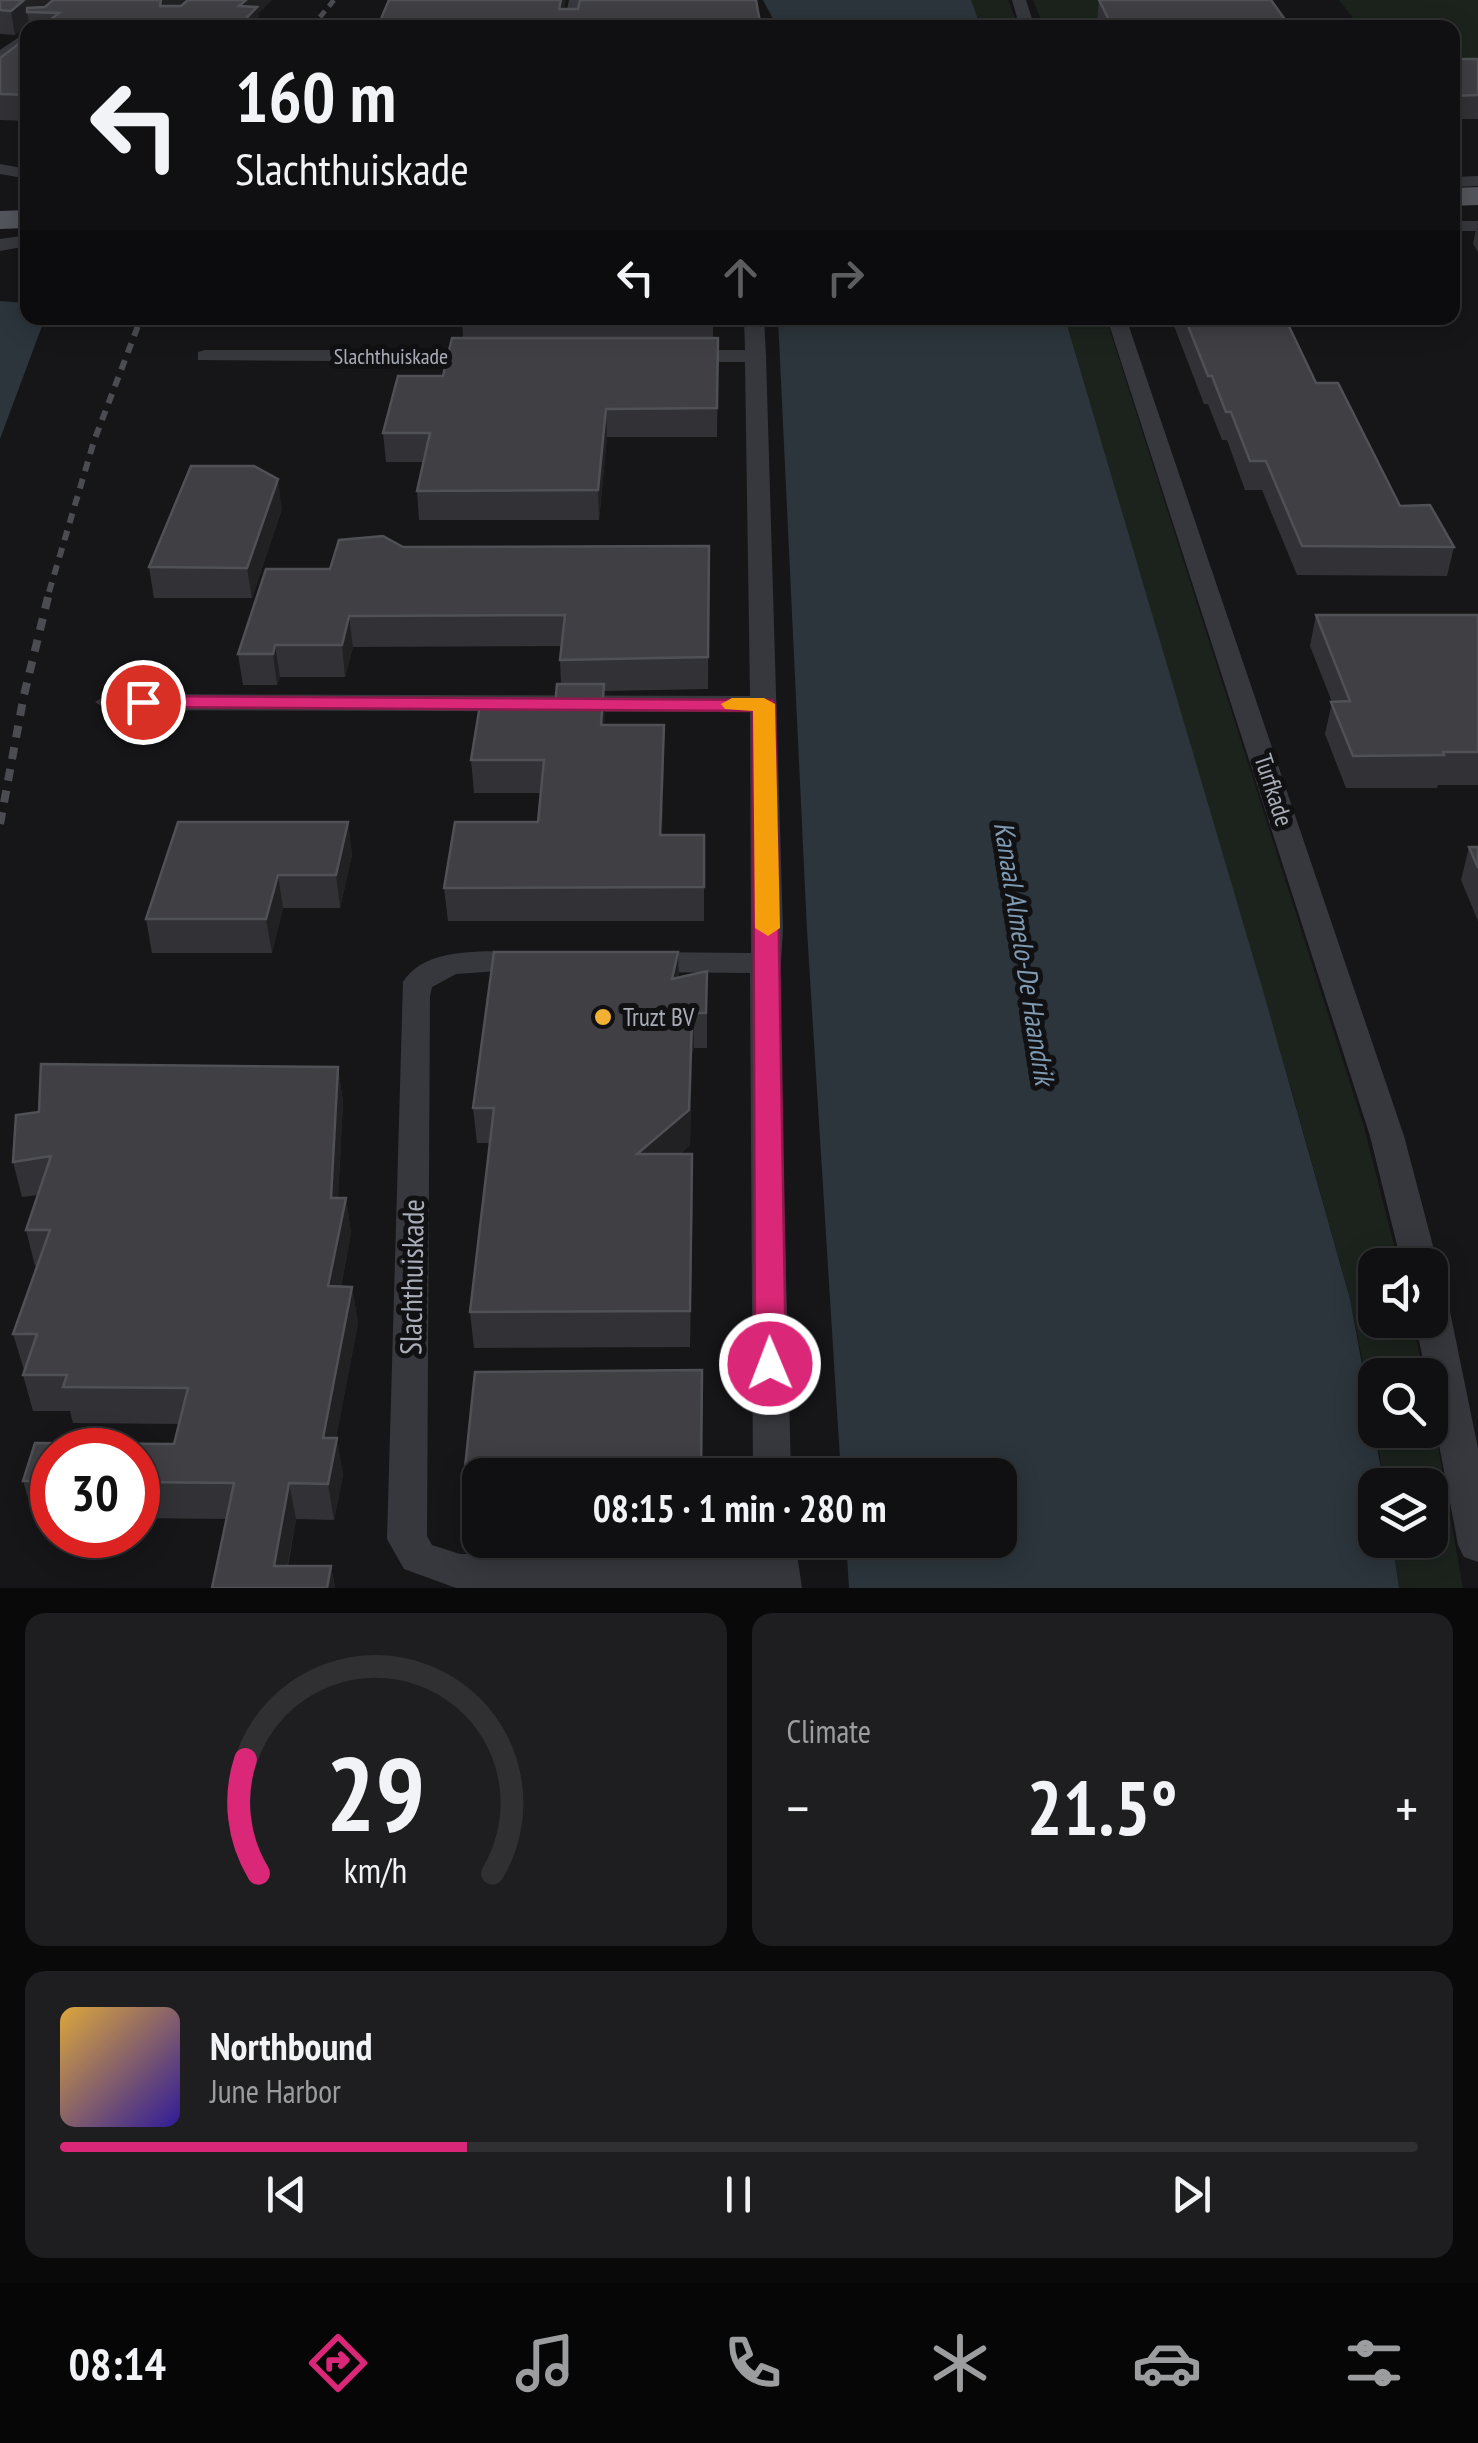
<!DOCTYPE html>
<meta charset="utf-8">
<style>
:root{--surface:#101012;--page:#1e1e20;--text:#f1f3f6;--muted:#9c9d9f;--line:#303032;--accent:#db2777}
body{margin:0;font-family:"PT Sans Narrow",sans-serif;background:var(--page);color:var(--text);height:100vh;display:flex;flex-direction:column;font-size:38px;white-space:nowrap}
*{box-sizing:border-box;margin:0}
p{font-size:32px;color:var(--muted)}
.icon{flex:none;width:55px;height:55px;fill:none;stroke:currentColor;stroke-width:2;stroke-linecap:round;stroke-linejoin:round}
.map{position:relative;height:1588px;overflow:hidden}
.details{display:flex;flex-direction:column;gap:25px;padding:25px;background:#09090a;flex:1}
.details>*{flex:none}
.banner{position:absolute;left:20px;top:20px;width:1440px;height:305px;border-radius:20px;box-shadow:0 5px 25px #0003,0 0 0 2px var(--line);background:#101012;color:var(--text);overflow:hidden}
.tools{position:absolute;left:1358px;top:1248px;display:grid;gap:20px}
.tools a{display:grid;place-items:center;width:90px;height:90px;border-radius:20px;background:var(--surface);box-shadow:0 5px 25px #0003,0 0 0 2px var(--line);font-size:50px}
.speed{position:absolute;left:30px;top:1428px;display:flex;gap:20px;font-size:50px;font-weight:700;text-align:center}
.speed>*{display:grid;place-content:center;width:130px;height:130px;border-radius:50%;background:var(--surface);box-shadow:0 5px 25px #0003,0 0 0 2px var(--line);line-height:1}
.speed .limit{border:15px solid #d22;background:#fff;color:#111}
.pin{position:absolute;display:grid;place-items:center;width:85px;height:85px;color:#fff;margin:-42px;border:5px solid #fff;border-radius:50%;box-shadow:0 2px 10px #0007}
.me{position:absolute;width:110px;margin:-55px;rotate:359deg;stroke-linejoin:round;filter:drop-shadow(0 0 8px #0008)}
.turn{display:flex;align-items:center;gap:35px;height:210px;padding:0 50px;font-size:45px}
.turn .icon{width:130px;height:130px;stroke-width:2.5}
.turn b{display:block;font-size:70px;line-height:85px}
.lanes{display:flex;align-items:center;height:95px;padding:0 50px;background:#0003;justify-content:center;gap:50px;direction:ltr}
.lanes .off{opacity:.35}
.big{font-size:75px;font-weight:600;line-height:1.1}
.details .widget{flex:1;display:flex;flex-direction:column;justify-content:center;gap:15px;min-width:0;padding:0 35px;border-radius:20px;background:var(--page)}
.details .dial{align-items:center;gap:0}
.dial svg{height:260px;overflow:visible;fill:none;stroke:var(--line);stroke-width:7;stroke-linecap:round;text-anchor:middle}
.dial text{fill:var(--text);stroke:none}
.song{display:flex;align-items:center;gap:30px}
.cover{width:120px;height:120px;border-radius:15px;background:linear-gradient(135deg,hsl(40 70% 55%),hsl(250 70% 35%))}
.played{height:10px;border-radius:5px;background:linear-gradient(90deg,var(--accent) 30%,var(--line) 30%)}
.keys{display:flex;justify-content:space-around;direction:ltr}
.heat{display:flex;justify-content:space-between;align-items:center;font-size:55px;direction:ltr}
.details .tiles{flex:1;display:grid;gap:25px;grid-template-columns:1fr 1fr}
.widget:last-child{grid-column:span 2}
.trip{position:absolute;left:462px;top:1458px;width:555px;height:100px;border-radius:20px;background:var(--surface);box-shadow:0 5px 25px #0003,0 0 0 2px var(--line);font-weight:600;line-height:100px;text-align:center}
.menu{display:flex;height:160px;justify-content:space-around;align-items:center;background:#060607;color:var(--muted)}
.menu .icon{width:70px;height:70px}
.menu .current{color:var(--accent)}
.menu b{font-size:45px;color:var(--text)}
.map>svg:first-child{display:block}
.green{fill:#1c231d}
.water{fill:#2c353c}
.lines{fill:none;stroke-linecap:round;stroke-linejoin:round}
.minor{fill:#37383d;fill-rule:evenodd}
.primary{fill:#53555c;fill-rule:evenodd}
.rail-far2{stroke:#4a4c52;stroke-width:5;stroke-dasharray:8 6;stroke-linecap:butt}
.rail-far1{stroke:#4a4c52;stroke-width:6;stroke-dasharray:10 8;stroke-linecap:butt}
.rail{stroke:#4a4c52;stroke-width:8;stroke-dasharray:12 10;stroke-linecap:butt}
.wall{fill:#323236}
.shaded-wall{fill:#212124}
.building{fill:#3f3f44;stroke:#4f5156;stroke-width:2.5}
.route{fill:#db2777;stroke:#8e194d;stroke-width:2.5}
.slow{fill:#f59e0b}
.poi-dot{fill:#f2b134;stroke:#111113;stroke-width:4}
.labels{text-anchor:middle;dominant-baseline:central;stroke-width:10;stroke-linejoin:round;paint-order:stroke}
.far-street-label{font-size:22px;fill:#a8adb8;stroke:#111113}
.street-label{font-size:25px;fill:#a8adb8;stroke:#111113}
.poi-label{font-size:25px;fill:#a8adb8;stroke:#111113;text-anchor:start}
.water-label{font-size:28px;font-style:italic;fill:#7f9bb3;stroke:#111113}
.near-street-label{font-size:30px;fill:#a8adb8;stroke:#111113}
</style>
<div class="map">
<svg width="1478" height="1588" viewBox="0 0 1478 1588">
<rect width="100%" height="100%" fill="#161618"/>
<path class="green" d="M 971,0 L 1008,0 L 1019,27 L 981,27 Z
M 1033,0 L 1256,0 L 1269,19 L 1092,21 L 1094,27 L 1044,27 Z
M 1339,0 L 1478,0 L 1478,59 L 1453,59 L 1452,28 L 1360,27 Z
M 1065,318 L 1106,318 L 1364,1127 L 1399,1265 L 1375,1265 L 1375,1320 L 1412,1320 L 1424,1375 L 1375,1375 L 1375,1423 L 1350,1299 L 1295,1102 Z
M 1430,1401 L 1463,1588 L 1399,1588 L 1392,1540 L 1430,1540 L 1430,1485 L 1384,1485 L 1376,1430 L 1430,1430 Z"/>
<path class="water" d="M 763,0 L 971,0 L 981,27 L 772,27 L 772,17 Z
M 0,301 L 27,303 L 28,318 L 45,318 L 0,439 Z
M 778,318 L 1065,318 L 1264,994 L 1350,1299 L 1384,1485 L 1375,1485 L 1375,1540 L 1392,1540 L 1399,1588 L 849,1588 L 846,1540 L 1000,1540 L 1000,1475 L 841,1475 L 807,930 Z"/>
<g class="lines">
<path class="minor" d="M 569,0 L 583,0 L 577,28 L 563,28 Z
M 1012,0 L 1026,0 L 1035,28 L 1020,28 Z
M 28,31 L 28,43 L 0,62 L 0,50 Z
M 0,164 L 28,169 L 28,179 L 0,174 Z
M 1478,176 L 1478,186 L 1452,187 L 1452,177 Z
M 1452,221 L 1478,221 L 1478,231 L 1452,231 Z
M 28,235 L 28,246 L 0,251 L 0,239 Z
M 744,318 L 764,318 L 766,356 L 783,930 L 779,992 L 791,1475 L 753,1475 L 750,973 L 642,972 L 631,969 L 627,962 L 631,955 L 642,952 L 751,953 L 750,712 L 108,710 L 95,702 L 108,694 L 750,696 L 745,362 L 682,362 L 672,356 L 682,350 L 745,350 Z
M 1107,318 L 1126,318 L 1404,1136 L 1438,1265 L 1432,1274 L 1430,1265 L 1402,1265 L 1370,1136 Z
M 205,350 L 484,350 L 494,356 L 484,362 L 198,360 L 198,352 Z
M 529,951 L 540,954 L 544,961 L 540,968 L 456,974 L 432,987 L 430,996 L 427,1536 L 432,1545 L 460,1554 L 757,1552 L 755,1540 L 795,1540 L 802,1588 L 456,1588 L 404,1569 L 387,1539 L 403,982 C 427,944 491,953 529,951 Z
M 1430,1288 L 1443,1292 L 1448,1302 L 1478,1448 L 1478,1562 L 1464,1557 L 1458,1545 L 1430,1397 L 1430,1375 L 1426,1375 L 1415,1320 L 1430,1320 Z"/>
<path class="primary" d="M 1478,187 L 1478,205 L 1452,206 L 1452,188 Z
M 28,210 L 28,228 L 0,229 L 0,211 Z"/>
<path class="rail-far2" d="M 311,28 L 334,0"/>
<path class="rail-far1" d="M 49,592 L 94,441 L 141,318"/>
<path class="rail" d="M 0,824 L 24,695 L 50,589"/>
</g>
<path class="wall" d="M 0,0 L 258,14 L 260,28 L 30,28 L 29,23 L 15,35 L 0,34 Z
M 1099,0 L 1291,28 L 1100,28 L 1097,21 Z
M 28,37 L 28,121 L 0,120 L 0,58 Z
M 1452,59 L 1478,59 L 1478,119 L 1452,119 Z
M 1478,219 L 1478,252 L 1473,244 Z
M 462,318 L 713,318 L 713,338 L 718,338 L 717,437 L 607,437 L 599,520 L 419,520 L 417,491 L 423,462 L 386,462 L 383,433 L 443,376 L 463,338 Z
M 1171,318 L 1285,318 L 1316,383 L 1400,506 L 1454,547 L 1447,576 L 1297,575 L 1262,490 L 1245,490 L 1227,440 L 1222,440 L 1208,404 L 1204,404 Z
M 282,509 L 252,598 L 154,598 L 149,567 Z
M 709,546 L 708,689 L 604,691 L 604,725 L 664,725 L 664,757 L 662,835 L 704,835 L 704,921 L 448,921 L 444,888 L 538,822 L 541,793 L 474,793 L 471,760 L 555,705 L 561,684 L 560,660 L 561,646 L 353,647 L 345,677 L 280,677 L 277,685 L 243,685 L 238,654 L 330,569 L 403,547 Z
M 1316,615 L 1478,615 L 1478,785 L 1438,785 L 1437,788 L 1346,788 L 1325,734 L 1332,702 L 1310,646 Z
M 348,822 L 352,855 L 340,908 L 283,908 L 272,953 L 152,953 L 146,919 Z
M 1469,847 L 1478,847 L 1478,921 L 1461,880 Z
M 678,952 L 679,978 L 707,971 L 707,1048 L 694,1048 L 692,1053 L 690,1145 L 680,1154 L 693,1189 L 690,1347 L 474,1348 L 470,1312 L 490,1143 L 477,1143 L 473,1108 Z
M 41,1064 L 338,1067 L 343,1102 L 338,1198 L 346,1198 L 351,1233 L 341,1287 L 352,1287 L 358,1323 L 336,1438 L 343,1475 L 334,1520 L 296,1519 L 288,1566 L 331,1566 L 335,1588 L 212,1588 L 227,1519 L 138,1518 L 138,1450 L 52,1450 L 52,1517 L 34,1517 L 23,1481 L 35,1443 L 174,1444 L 179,1424 L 73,1423 L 70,1411 L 33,1411 L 23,1375 L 24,1370 L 13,1334 L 37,1266 L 35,1266 L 26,1230 L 38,1195 L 22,1197 L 13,1162 L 16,1115 L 39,1112 Z
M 702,1370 L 702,1475 L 480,1475 L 480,1523 L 467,1523 L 463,1487 L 475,1372 Z"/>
<path class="shaded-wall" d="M 24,0 L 56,0 L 42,12 L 27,12 L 29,23 L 15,35 L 11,11 Z
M 161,0 L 189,0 L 163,25 L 160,1 Z
M 246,0 L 272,0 L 258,14 L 260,28 L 237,28 L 239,6 Z
M 561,0 L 566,0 L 561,28 L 559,9 Z
M 606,409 L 607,437 L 599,520 L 598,490 Z
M 278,479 L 282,509 L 252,598 L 247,568 Z
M 349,616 L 353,647 L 345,677 L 342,645 Z
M 275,645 L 280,677 L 277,685 L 273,654 Z
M 604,684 L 605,715 L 602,757 L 601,725 Z
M 664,725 L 664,757 L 661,868 L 660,835 Z
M 348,822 L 352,855 L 340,908 L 336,875 Z
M 278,875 L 283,908 L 272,953 L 266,919 Z
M 678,952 L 679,986 L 672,979 Z
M 693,1013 L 694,1048 L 692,1053 L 690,1145 L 638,1190 L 637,1154 Z
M 338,1067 L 343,1102 L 336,1233 L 331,1198 Z
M 692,1154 L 693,1189 L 690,1347 L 690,1311 Z
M 346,1198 L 351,1233 L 334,1322 L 328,1286 Z
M 352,1287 L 358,1323 L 329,1474 L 323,1438 Z
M 337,1438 L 343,1475 L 334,1520 L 328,1484 Z
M 289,1483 L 296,1519 L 283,1588 L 274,1566 Z
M 331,1566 L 335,1588 L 327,1588 Z"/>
<path class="building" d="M 0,0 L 24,0 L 11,11 L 0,10 Z
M 53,0 L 161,0 L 160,6 L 181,6 L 188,0 L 246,0 L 239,6 L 257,7 L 237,28 L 40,28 L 59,13 L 27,12 L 27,8 L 45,7 Z
M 389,0 L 561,0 L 559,9 L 578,9 L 580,0 L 756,0 L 761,28 L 377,28 Z
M 1099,0 L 1271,0 L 1291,28 L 1113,28 Z
M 28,37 L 28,95 L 0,94 L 0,58 Z
M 1452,59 L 1478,59 L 1478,95 L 1452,96 Z
M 462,318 L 712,318 L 712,319 L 462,319 Z
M 1185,318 L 1285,318 L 1316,383 L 1338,383 L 1400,506 L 1430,505 L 1454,547 L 1302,546 L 1266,461 L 1250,461 L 1231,412 L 1226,412 L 1212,376 L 1208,376 Z
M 452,338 L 718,338 L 717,408 L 606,409 L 598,490 L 417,491 L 430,433 L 383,433 L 398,376 L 443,376 Z
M 191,466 L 254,466 L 278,479 L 247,568 L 149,567 Z
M 383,536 L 403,547 L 709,546 L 708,657 L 560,660 L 565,615 L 349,616 L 342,645 L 275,645 L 273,654 L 238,654 L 266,569 L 330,569 L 339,540 Z
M 1316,615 L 1478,615 L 1478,752 L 1443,752 L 1444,755 L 1353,756 L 1331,702 L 1350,701 Z
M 557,684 L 604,684 L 601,725 L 664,725 L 660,835 L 704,835 L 704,887 L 444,888 L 455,822 L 538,822 L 544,760 L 471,760 L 480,705 L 555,705 Z
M 178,822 L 348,822 L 336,875 L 278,875 L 266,919 L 146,919 Z
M 1469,847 L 1478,847 L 1478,868 Z
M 494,952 L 678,952 L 672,979 L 707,971 L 706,1013 L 693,1013 L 692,1019 L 689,1110 L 637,1154 L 692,1154 L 690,1311 L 470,1312 L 494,1108 L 473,1108 Z
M 41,1064 L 338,1067 L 331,1198 L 346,1198 L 328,1286 L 352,1287 L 323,1438 L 337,1438 L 328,1484 L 289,1483 L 274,1566 L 331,1566 L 327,1588 L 212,1588 L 234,1483 L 138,1482 L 138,1450 L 52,1450 L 52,1481 L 23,1481 L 35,1443 L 174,1444 L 188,1388 L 63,1387 L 67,1375 L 23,1375 L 37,1334 L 13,1334 L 50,1230 L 26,1230 L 51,1156 L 13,1162 L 16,1115 L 39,1112 Z
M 702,1370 L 701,1475 L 480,1475 L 480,1487 L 463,1487 L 475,1372 Z"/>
<path class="route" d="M 143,696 L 772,700 L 775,704 L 786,1364 L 781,1372 L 770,1376 L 759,1372 L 755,1364 L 753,711 L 135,707 L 132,702 Z"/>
<path class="slow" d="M 732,698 L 764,698 L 775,704 L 780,928 L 768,936 L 755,928 L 753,711 L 725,709 L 721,704 Z"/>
<circle class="poi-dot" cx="603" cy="1017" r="10"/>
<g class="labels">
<g class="far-street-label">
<text x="391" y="356">Slachthuiskade</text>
</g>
<g class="street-label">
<text transform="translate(1274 790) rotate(72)">Turfkade</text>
</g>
<g class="poi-label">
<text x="623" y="1017">Truzt BV</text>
</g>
<g class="water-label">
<text transform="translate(1025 953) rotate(81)">Kanaal Almelo-De Haandrik</text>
</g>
<g class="near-street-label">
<text transform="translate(411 1277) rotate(-89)">Slachthuiskade</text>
</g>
</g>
</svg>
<div class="tools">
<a><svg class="icon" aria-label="sound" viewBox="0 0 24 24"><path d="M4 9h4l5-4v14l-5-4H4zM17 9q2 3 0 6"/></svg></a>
<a><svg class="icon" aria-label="search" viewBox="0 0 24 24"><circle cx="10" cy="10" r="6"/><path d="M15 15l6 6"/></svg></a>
<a><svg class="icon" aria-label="layers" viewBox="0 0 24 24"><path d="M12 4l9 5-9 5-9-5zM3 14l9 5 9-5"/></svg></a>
</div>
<div class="speed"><div class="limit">30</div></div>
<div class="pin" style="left:143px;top:702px;background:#d93025"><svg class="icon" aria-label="arrive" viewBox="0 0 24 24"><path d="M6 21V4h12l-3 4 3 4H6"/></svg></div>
<svg class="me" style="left:770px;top:1364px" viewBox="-20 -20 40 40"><circle r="17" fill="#db2777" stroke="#fff" stroke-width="3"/><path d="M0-11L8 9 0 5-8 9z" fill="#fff"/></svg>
<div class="trip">08:15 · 1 min · 280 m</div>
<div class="banner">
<div class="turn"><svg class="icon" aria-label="left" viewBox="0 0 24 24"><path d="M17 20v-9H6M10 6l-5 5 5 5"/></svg><div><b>160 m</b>Slachthuiskade</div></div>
<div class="lanes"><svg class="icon" aria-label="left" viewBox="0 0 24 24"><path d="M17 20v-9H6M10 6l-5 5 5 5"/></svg><svg class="icon off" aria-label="ahead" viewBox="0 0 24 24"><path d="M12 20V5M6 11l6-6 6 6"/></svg><svg class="icon off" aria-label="right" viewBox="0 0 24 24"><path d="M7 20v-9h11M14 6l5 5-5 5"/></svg></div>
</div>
</div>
<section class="details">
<div class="tiles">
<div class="widget dial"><svg viewBox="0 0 100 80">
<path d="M14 69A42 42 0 1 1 86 69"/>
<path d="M14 69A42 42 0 0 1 10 34" stroke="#db2777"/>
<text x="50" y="56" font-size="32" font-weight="700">29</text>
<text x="50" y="72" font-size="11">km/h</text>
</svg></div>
<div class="widget"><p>Climate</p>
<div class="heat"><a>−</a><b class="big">21.5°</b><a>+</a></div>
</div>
<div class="widget">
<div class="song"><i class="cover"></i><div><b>Northbound</b><p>June Harbor</p></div></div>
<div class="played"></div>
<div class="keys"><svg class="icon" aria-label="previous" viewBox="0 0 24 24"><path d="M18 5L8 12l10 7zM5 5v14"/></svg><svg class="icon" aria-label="pause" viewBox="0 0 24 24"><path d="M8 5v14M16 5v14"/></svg><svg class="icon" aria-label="next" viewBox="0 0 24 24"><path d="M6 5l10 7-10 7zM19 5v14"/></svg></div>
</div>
</div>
</section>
<nav class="menu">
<b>08:14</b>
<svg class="icon current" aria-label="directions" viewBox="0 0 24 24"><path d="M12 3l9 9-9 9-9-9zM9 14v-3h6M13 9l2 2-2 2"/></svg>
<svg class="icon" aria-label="music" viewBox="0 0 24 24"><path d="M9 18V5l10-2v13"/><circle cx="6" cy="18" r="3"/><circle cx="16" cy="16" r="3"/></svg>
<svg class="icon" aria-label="phone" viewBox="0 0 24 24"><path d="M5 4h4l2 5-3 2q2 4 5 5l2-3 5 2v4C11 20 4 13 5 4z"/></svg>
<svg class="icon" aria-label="climate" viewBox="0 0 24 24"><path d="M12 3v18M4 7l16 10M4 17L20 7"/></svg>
<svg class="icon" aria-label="car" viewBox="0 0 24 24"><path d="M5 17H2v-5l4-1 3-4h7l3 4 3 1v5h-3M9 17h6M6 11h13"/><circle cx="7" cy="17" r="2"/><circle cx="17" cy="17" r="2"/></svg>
<svg class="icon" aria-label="filters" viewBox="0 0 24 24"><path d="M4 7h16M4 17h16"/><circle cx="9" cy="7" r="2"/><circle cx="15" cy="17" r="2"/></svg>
</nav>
